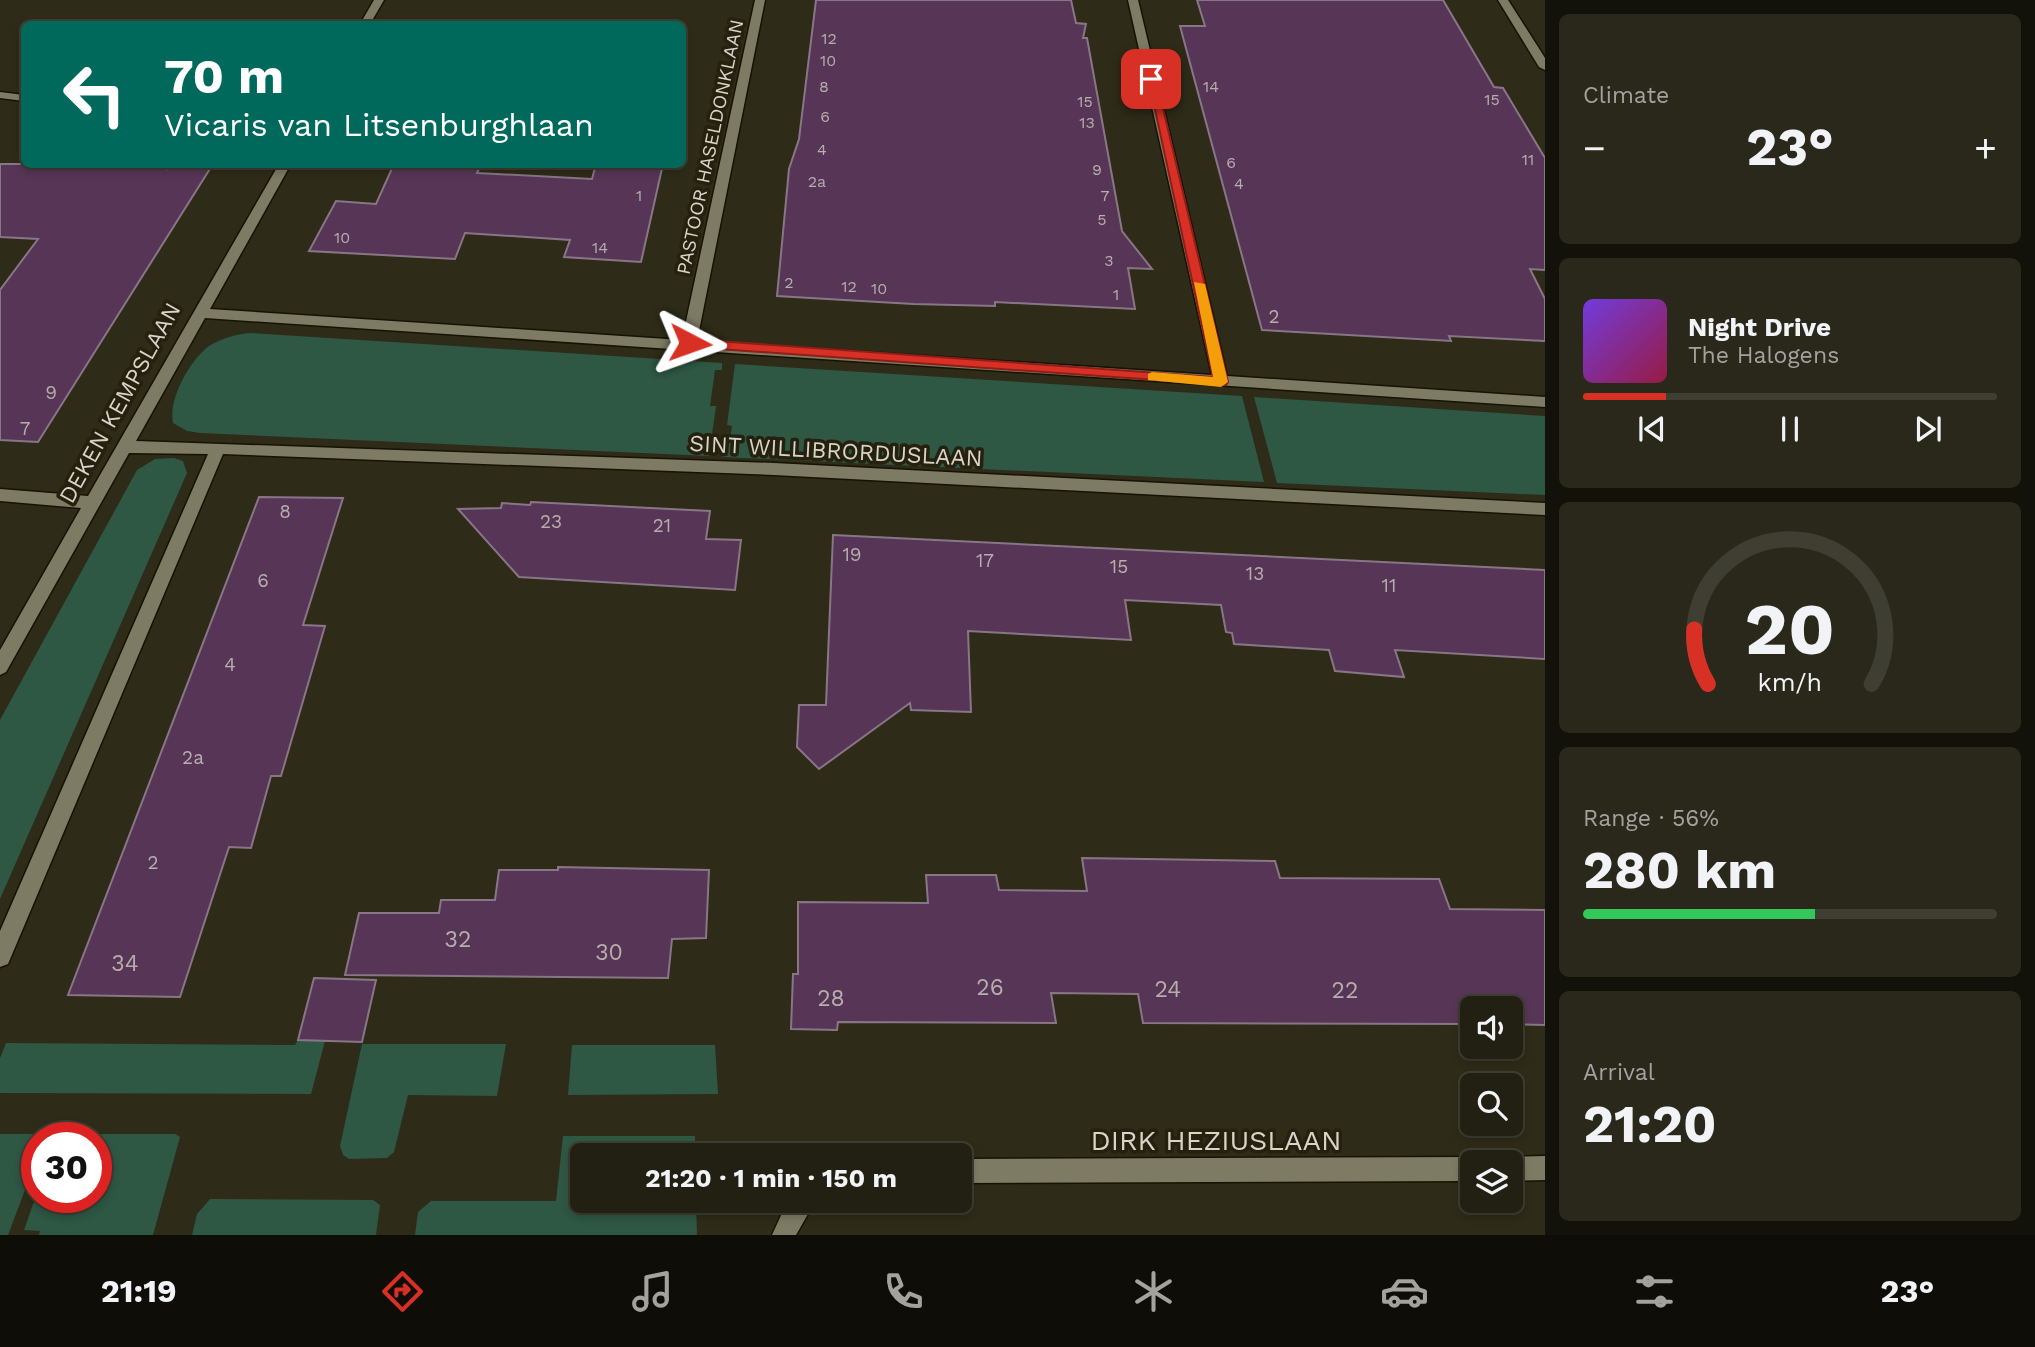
<!DOCTYPE html>
<meta charset="utf-8">
<style>
:root{--surface:#222012;--page:#2a281b;--text:#f1f3f6;--muted:#a2a39f;--line:#3f3e32;--accent:#d93025}
body{margin:0;font-family:"Work Sans",sans-serif;background:var(--page);color:var(--text);height:100vh;display:flex;flex-direction:column;font-size:26px;white-space:nowrap}
*{box-sizing:border-box;margin:0}
p{font-size:23px;color:var(--muted)}
.icon{flex:none;width:38px;height:38px;fill:none;stroke:currentColor;stroke-width:2;stroke-linecap:round;stroke-linejoin:round}
.map{position:relative;flex:1;overflow:hidden}
.side{display:flex;flex-direction:column;gap:14px;padding:14px;background:#13120a;width:490px}
.side>*{flex:none}
.top-card{position:absolute;left:21px;top:21px;width:665px;height:147px;border-radius:10px;box-shadow:0 4px 10px #0003,0 0 0 2px var(--line);background:#00695c;color:#fff;overflow:hidden}
.fabs{position:absolute;left:1460px;top:996px;display:grid;gap:14px}
.fabs a{display:grid;place-items:center;width:63px;height:63px;border-radius:10px;background:var(--surface);box-shadow:0 4px 10px #0003,0 0 0 2px var(--line);font-size:35px}
.speed{position:absolute;left:21px;top:1122px;display:flex;gap:14px;font-size:35px;font-weight:700;text-align:center}
.speed>*{display:grid;place-content:center;width:91px;height:91px;border-radius:50%;background:var(--surface);box-shadow:0 4px 10px #0003,0 0 0 2px var(--line);line-height:1}
.speed .limit{border:10px solid #d22;background:#fff;color:#111}
.pin{position:absolute;display:grid;place-items:center;width:60px;height:60px;color:#fff;margin:-30px;border-radius:14px;box-shadow:0 4px 10px #0006}
.me{position:absolute;width:77px;margin:-38px;rotate:94deg;stroke-linejoin:round;filter:drop-shadow(0 0 5px #0008)}
.turn{display:flex;align-items:center;gap:24px;height:147px;padding:0 28px;font-size:32px}
.turn .icon{width:91px;height:91px;stroke-width:2.5}
.turn b{display:block;font-size:49px;line-height:60px}
.big{font-size:52px;font-weight:700;line-height:1.1}
.side .card{flex:1;display:flex;flex-direction:column;justify-content:center;gap:10px;min-width:0;padding:0 24px;border-radius:10px;background:var(--page)}
.side .dial{align-items:center;gap:0}
.dial svg{height:182px;overflow:visible;fill:none;stroke:var(--line);stroke-width:7;stroke-linecap:round;text-anchor:middle}
.dial text{fill:var(--text);stroke:none}
.song{display:flex;align-items:center;gap:21px}
.cover{width:84px;height:84px;border-radius:10px;background:linear-gradient(135deg,hsl(260 70% 55%),hsl(340 70% 35%))}
.played{height:7px;border-radius:4px;background:linear-gradient(90deg,var(--accent) 20%,var(--line) 20%)}
.keys{display:flex;justify-content:space-around;direction:ltr}
.heat{display:flex;justify-content:space-between;align-items:center;font-size:38px;direction:ltr}
.charge{height:10px;border-radius:5px;background:linear-gradient(90deg,#34c759 56%,var(--line) 0)}
.trip{position:absolute;left:570px;top:1143px;width:402px;height:70px;border-radius:10px;background:var(--surface);box-shadow:0 4px 10px #0003,0 0 0 2px var(--line);font-weight:700;line-height:70px;text-align:center}
.tabs{display:flex;height:112px;justify-content:space-around;align-items:center;background:#0e0d07;color:var(--muted)}
.tabs .icon{width:49px;height:49px}
.tabs .active{color:var(--accent)}
.tabs b{font-size:32px;color:var(--text)}
main{display:flex;flex:1;min-height:0}
.map>svg:first-child{display:block}
.green{fill:#2e5744}
.building{fill:#573556;stroke:#887687;stroke-width:2}
.lines{fill:none;stroke-linecap:round;stroke-linejoin:round}
.minor-casing{stroke:#171303;stroke-width:3}
.minor{fill:#7e7b65;fill-rule:evenodd}
.route{fill:#d93025;stroke:#8d1f18;stroke-width:2}
.slow{fill:#f59e0b}
.labels{text-anchor:middle;dominant-baseline:central;stroke-width:7;stroke-linejoin:round;paint-order:stroke}
.far-number-label{font-size:16px;fill:#b7adac}
.far-street-label{font-size:19px;fill:#d7d5c9;stroke:#25210e}
.number-label{font-size:19px;fill:#b7adac}
.street-label{font-size:23px;fill:#d7d5c9;stroke:#25210e}
.near-number-label{font-size:23px;fill:#b7adac}
.near-street-label{font-size:28px;fill:#d7d5c9;stroke:#25210e}
</style>
<main>
<div class="map">
<svg width="1545" height="1235" viewBox="0 0 1545 1235">
<rect width="100%" height="100%" fill="#2e2b18"/>
<path class="green" d="M 251,333 L 722,363 L 722,370 L 715,370 L 710,406 L 716,406 L 709,456 L 200,433 L 187,431 L 173,423 C 168,399 190,360 209,346 C 222,338 236,334 251,333 Z
M 735,364 L 1242,396 L 1264,482 L 722,457 L 724,445 L 729,445 L 732,426 L 727,425 Z
M 1254,397 L 1545,416 L 1545,495 L 1277,483 Z
M 174,458 L 183,461 L 187,473 L 0,899 L 0,720 L 137,470 L 155,459 Z
M 298,1040 L 325,1041 L 311,1094 L 0,1093 L 0,1058 L 6,1043 L 295,1045 Z
M 362,1044 L 506,1044 L 497,1096 L 408,1095 L 394,1152 L 387,1158 L 349,1159 L 343,1155 L 340,1146 Z
M 572,1045 L 715,1045 L 718,1094 L 568,1095 Z
M 0,1134 L 46,1134 L 44,1137 L 37,1138 L 37,1158 L 8,1235 L 0,1235 Z
M 58,1134 L 175,1134 L 180,1137 L 153,1235 L 39,1235 L 40,1231 L 24,1230 L 37,1193 L 37,1197 L 96,1197 L 96,1138 L 57,1137 Z
M 563,1136 L 695,1136 L 695,1155 L 583,1155 L 583,1200 L 696,1201 L 697,1235 L 415,1235 L 418,1212 L 431,1201 L 556,1201 Z
M 210,1199 L 373,1200 L 380,1205 L 376,1235 L 192,1235 L 197,1214 Z"/>
<path class="building" d="M 816,0 L 1071,0 L 1076,23 L 1086,24 L 1083,38 L 1087,38 L 1122,231 L 1152,269 L 1128,268 L 1135,309 L 995,302 L 995,306 L 913,304 L 777,296 L 789,169 L 799,139 Z
M 1197,0 L 1443,0 L 1494,87 L 1503,88 L 1545,158 L 1545,270 L 1530,269 L 1545,299 L 1545,341 L 1449,336 L 1451,341 L 1262,330 L 1180,26 L 1205,26 Z
M 0,164 L 171,164 L 166,170 L 175,164 L 213,164 L 38,442 L 0,440 L 0,290 L 38,239 L 0,237 Z
M 394,164 L 481,164 L 477,173 L 592,179 L 596,164 L 663,164 L 641,262 L 564,257 L 570,240 L 465,233 L 455,259 L 309,251 L 336,201 L 376,204 Z
M 259,497 L 343,498 L 303,625 L 325,626 L 281,776 L 271,776 L 251,848 L 229,847 L 180,997 L 68,995 Z
M 531,502 L 710,511 L 706,539 L 741,540 L 735,590 L 519,577 L 458,509 L 501,508 L 502,503 L 530,505 Z
M 833,535 L 1545,570 L 1545,659 L 1395,650 L 1404,677 L 1335,671 L 1329,650 L 1234,644 L 1232,633 L 1226,632 L 1221,605 L 1125,600 L 1131,640 L 968,631 L 971,712 L 911,710 L 910,703 L 819,769 L 797,747 L 799,705 L 826,705 Z
M 1082,858 L 1275,861 L 1280,878 L 1439,879 L 1450,909 L 1545,910 L 1545,1025 L 1510,1024 L 1510,1008 L 1472,1008 L 1472,1024 L 1143,1023 L 1138,994 L 1051,993 L 1056,1023 L 838,1022 L 837,1030 L 791,1029 L 793,974 L 798,974 L 798,902 L 928,903 L 926,875 L 996,875 L 999,890 L 1087,891 Z
M 558,867 L 709,870 L 706,938 L 672,939 L 668,978 L 345,975 L 359,913 L 439,913 L 441,900 L 495,900 L 499,870 L 558,870 Z
M 314,978 L 376,980 L 362,1042 L 298,1040 Z"/>
<g class="lines">
<defs>
<path id="minor" d="M 374,0 L 384,0 L 370,24 L 360,24 Z
M 755,0 L 765,0 L 697,341 L 1212,375 L 1128,0 L 1138,0 L 1227,376 L 1545,397 L 1545,407 L 205,318 L 136,441 L 774,463 L 1545,503 L 1545,515 L 774,475 L 223,454 L 8,964 L 0,967 L 0,931 L 208,454 L 129,453 L 6,672 L 0,675 L 0,650 L 81,508 L 0,501 L 0,489 L 88,496 L 279,164 L 291,164 L 210,309 L 682,340 Z
M 1498,0 L 1508,0 L 1545,58 L 1545,70 L 1539,67 Z
M 0,92 L 24,95 L 24,101 L 0,98 Z
M 1545,1156 L 1545,1180 L 1510,1181 L 1510,1162 L 1501,1162 L 1510,1157 Z
M 1472,1157 L 1481,1162 L 1472,1162 L 1472,1181 L 961,1183 L 961,1159 Z
M 788,1200 L 816,1200 L 796,1235 L 772,1235 Z"/>
</defs>
<use href="#minor" class="minor-casing"/>
<use href="#minor" class="minor"/>
</g>
<path class="route" d="M 1148,77 L 1156,79 L 1228,382 L 1226,385 L 690,347 L 683,343 L 690,339 L 1213,377 Z"/>
<path class="slow" d="M 1194,282 L 1205,284 L 1228,382 L 1221,387 L 1148,380 L 1148,374 L 1152,372 L 1213,377 Z"/>
<g class="labels">
<g class="far-number-label">
<text x="829" y="38">12</text>
<text x="828" y="60">10</text>
<text x="824" y="86">8</text>
<text x="1211" y="86">14</text>
<text x="1492" y="99">15</text>
<text x="1085" y="101">15</text>
<text x="825" y="116">6</text>
<text x="1087" y="122">13</text>
<text x="822" y="149">4</text>
<text x="1528" y="159">11</text>
<text x="1231" y="162">6</text>
<text x="1097" y="169">9</text>
<text x="817" y="181">2a</text>
<text x="1239" y="183">4</text>
<text x="639" y="195">1</text>
<text x="1105" y="195">7</text>
<text x="1102" y="219">5</text>
<text x="342" y="237">10</text>
<text x="600" y="247">14</text>
<text x="1109" y="260">3</text>
<text x="789" y="282">2</text>
<text x="849" y="286">12</text>
<text x="879" y="288">10</text>
<text x="1116" y="294">1</text>
</g>
<g class="far-street-label">
<text transform="translate(710 147) rotate(-78)">PASTOOR HASELDONKLAAN</text>
</g>
<g class="number-label">
<text x="1274" y="316">2</text>
<text x="51" y="392">9</text>
<text x="25" y="428">7</text>
<text x="285" y="511">8</text>
<text x="551" y="521">23</text>
<text x="662" y="525">21</text>
<text x="852" y="554">19</text>
<text x="985" y="560">17</text>
<text x="1119" y="566">15</text>
<text x="1255" y="573">13</text>
<text x="263" y="580">6</text>
<text x="1389" y="585">11</text>
<text x="230" y="664">4</text>
<text x="193" y="757">2a</text>
<text x="153" y="862">2</text>
</g>
<g class="street-label">
<text transform="translate(120 403) rotate(-61)">DEKEN KEMPSLAAN</text>
<text transform="translate(836 451) rotate(3)">SINT WILLIBRORDUSLAAN</text>
</g>
<g class="near-number-label">
<text x="458" y="939">32</text>
<text x="609" y="952">30</text>
<text x="125" y="963">34</text>
<text x="990" y="987">26</text>
<text x="1168" y="989">24</text>
<text x="1345" y="990">22</text>
<text x="831" y="998">28</text>
</g>
<g class="near-street-label">
<text x="1216" y="1140">DIRK HEZIUSLAAN</text>
</g>
</g>
</svg>
<div class="fabs">
<a><svg class="icon" aria-label="sound" viewBox="0 0 24 24"><path d="M4 9h4l5-4v14l-5-4H4zM17 9q2 3 0 6"/></svg></a>
<a><svg class="icon" aria-label="search" viewBox="0 0 24 24"><circle cx="10" cy="10" r="6"/><path d="M15 15l6 6"/></svg></a>
<a><svg class="icon" aria-label="layers" viewBox="0 0 24 24"><path d="M12 4l9 5-9 5-9-5zM3 14l9 5 9-5"/></svg></a>
</div>
<div class="speed"><div class="limit">30</div></div>
<div class="pin" style="left:1151px;top:79px;background:#d93025"><svg class="icon" aria-label="arrive" viewBox="0 0 24 24"><path d="M6 21V4h12l-3 4 3 4H6"/></svg></div>
<svg class="me" style="left:690px;top:343px" viewBox="-20 -20 40 40"><path d="M0-17L14 15 0 8-14 15z" fill="#d93025" stroke="#fff" stroke-width="4"/></svg>
<div class="trip">21:20 · 1 min · 150 m</div>
<div class="top-card">
<div class="turn"><svg class="icon" aria-label="left" viewBox="0 0 24 24"><path d="M17 20v-9H6M10 6l-5 5 5 5"/></svg><div><b>70 m</b>Vicaris van Litsenburghlaan</div></div>
</div>
</div>
<section class="side">
<div class="card"><p>Climate</p>
<div class="heat"><a>−</a><b class="big">23°</b><a>+</a></div>
</div>
<div class="card">
<div class="song"><i class="cover"></i><div><b>Night Drive</b><p>The Halogens</p></div></div>
<div class="played"></div>
<div class="keys"><svg class="icon" aria-label="previous" viewBox="0 0 24 24"><path d="M18 5L8 12l10 7zM5 5v14"/></svg><svg class="icon" aria-label="pause" viewBox="0 0 24 24"><path d="M8 5v14M16 5v14"/></svg><svg class="icon" aria-label="next" viewBox="0 0 24 24"><path d="M6 5l10 7-10 7zM19 5v14"/></svg></div>
</div>
<div class="card dial"><svg viewBox="0 0 100 80">
<path d="M14 69A42 42 0 1 1 86 69"/>
<path d="M14 69A42 42 0 0 1 8 45" stroke="#d93025"/>
<text x="50" y="56" font-size="32" font-weight="700">20</text>
<text x="50" y="72" font-size="11">km/h</text>
</svg></div>
<div class="card"><p>Range · 56%</p><b class="big">280 km</b><div class="charge"></div></div>
<div class="card"><p>Arrival</p><b class="big">21:20</b></div>
</section>
</main>
<nav class="tabs">
<b>21:19</b>
<svg class="icon active" aria-label="directions" viewBox="0 0 24 24"><path d="M12 3l9 9-9 9-9-9zM9 14v-3h6M13 9l2 2-2 2"/></svg>
<svg class="icon" aria-label="music" viewBox="0 0 24 24"><path d="M9 18V5l10-2v13"/><circle cx="6" cy="18" r="3"/><circle cx="16" cy="16" r="3"/></svg>
<svg class="icon" aria-label="phone" viewBox="0 0 24 24"><path d="M5 4h4l2 5-3 2q2 4 5 5l2-3 5 2v4C11 20 4 13 5 4z"/></svg>
<svg class="icon" aria-label="climate" viewBox="0 0 24 24"><path d="M12 3v18M4 7l16 10M4 17L20 7"/></svg>
<svg class="icon" aria-label="car" viewBox="0 0 24 24"><path d="M5 17H2v-5l4-1 3-4h7l3 4 3 1v5h-3M9 17h6M6 11h13"/><circle cx="7" cy="17" r="2"/><circle cx="17" cy="17" r="2"/></svg>
<svg class="icon" aria-label="filters" viewBox="0 0 24 24"><path d="M4 7h16M4 17h16"/><circle cx="9" cy="7" r="2"/><circle cx="15" cy="17" r="2"/></svg>
<b>23°</b>
</nav>
